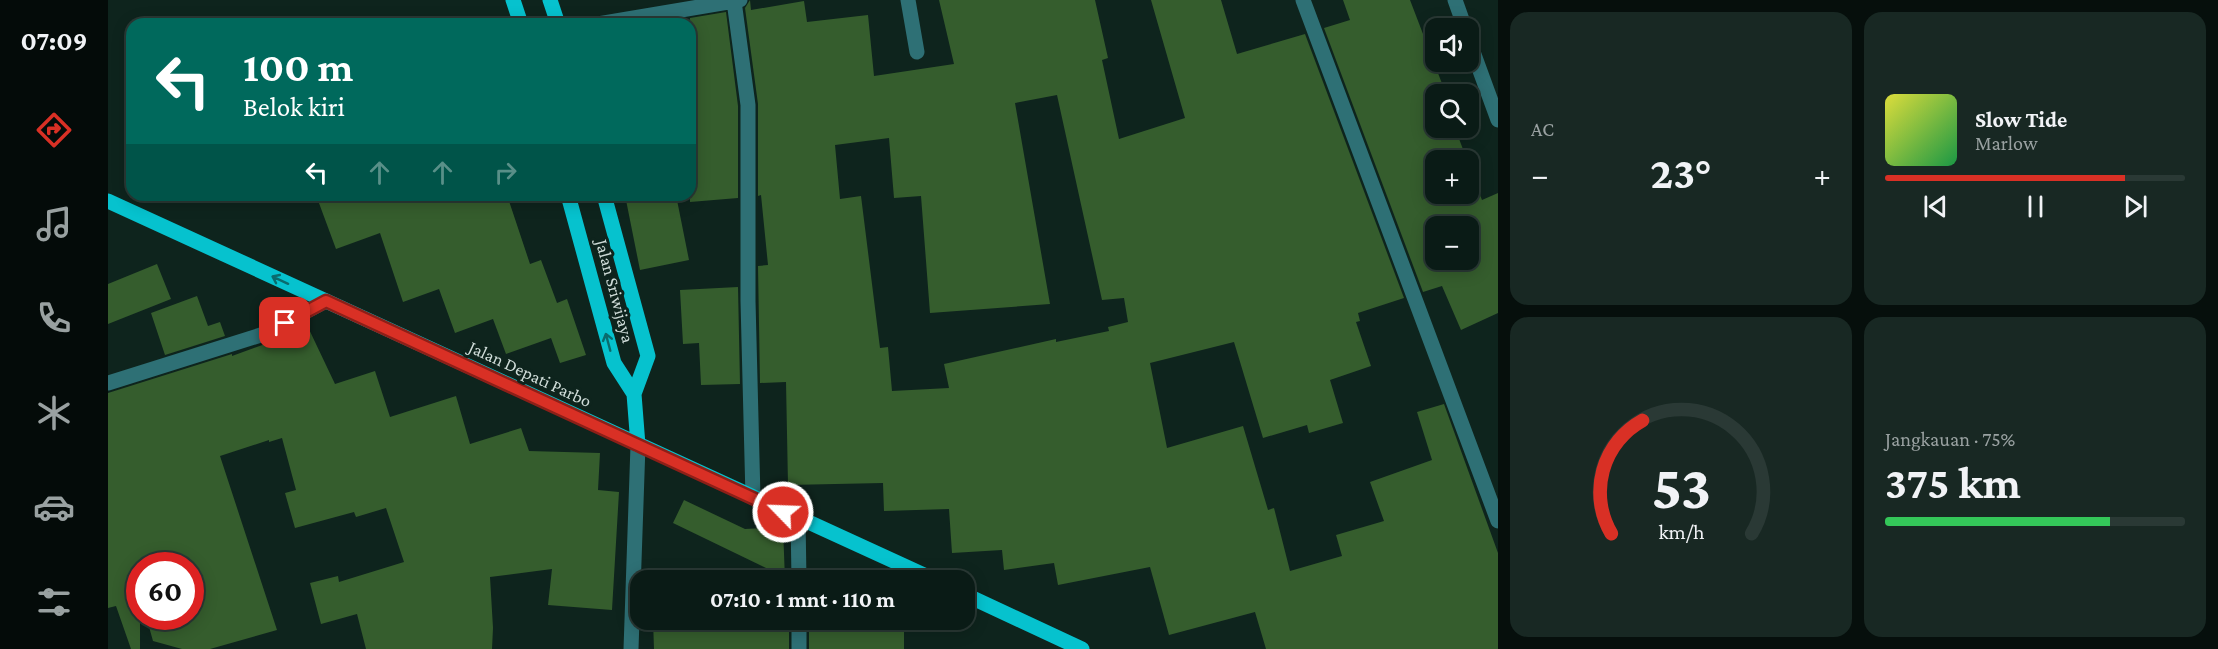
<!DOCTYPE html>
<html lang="id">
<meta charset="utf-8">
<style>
:root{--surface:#0a1b16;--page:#182823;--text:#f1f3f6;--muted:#99a1a1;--line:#2a3935;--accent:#d93025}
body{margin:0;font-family:"Crimson Pro",serif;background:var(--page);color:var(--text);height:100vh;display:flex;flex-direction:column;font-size:22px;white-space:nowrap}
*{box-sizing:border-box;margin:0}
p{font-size:20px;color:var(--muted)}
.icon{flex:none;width:33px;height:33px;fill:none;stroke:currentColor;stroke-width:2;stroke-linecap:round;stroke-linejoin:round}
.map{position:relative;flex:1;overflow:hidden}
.drawer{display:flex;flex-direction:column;gap:12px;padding:12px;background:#060f0c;width:720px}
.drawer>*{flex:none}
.guide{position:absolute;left:18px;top:18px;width:570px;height:183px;border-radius:18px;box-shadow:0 3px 15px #0003,0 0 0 2px var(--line);background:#00695c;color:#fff;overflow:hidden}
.controls{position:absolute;left:1317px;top:18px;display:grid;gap:12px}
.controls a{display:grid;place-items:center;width:54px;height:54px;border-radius:12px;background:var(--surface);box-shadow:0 3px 15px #0003,0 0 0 2px var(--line);font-size:30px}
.speed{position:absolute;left:18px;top:552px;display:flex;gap:12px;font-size:30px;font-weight:700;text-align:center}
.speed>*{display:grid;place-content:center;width:78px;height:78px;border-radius:50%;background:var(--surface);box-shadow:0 3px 15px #0003,0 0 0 2px var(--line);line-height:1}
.speed .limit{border:9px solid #d22;background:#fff;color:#111}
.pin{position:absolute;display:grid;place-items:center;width:51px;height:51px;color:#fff;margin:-26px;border-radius:12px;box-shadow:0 3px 9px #0006}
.me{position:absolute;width:66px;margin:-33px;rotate:294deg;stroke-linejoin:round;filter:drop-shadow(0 0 4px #0008)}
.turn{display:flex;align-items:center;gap:21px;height:126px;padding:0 18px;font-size:27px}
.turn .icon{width:78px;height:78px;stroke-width:2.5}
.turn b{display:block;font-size:42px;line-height:51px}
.lanes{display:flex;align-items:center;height:57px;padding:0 18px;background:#0003;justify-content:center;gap:30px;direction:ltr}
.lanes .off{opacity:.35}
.big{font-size:45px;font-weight:700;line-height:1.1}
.drawer .card{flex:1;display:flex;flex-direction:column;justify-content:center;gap:9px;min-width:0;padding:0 21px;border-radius:18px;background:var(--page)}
.drawer .dial{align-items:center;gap:0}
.dial svg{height:156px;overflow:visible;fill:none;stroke:var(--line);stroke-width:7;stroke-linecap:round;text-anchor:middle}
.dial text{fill:var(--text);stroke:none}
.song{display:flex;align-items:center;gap:18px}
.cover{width:72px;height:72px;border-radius:9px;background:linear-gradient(135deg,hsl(60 70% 55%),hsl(140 70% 35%))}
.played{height:6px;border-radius:3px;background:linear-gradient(90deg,var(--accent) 80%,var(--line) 80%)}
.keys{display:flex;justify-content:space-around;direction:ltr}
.heat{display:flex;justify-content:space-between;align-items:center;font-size:33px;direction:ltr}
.charge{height:9px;border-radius:4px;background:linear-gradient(90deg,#34c759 75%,var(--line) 0)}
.drawer .tiles{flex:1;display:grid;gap:12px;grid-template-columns:repeat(2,1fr)}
.trip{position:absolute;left:522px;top:570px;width:345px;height:60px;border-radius:18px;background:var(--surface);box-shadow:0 3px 15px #0003,0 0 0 2px var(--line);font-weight:700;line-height:60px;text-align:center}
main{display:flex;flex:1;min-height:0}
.dock{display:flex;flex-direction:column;width:108px;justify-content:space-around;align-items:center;background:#040b09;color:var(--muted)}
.dock .icon{width:42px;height:42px}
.dock .current{color:var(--accent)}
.dock b{font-size:27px;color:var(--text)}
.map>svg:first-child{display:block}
.building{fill:#355d2d;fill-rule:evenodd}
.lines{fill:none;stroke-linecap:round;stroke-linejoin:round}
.minor{stroke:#2e7075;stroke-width:15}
.major{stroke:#06c2ce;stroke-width:15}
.oneway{stroke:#0a6b6d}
.route-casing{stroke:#8d1f18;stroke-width:15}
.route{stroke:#d93025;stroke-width:10}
.labels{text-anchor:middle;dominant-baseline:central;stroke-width:6;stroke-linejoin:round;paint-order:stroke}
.street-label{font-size:18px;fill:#cfdcd8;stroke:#0e241d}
</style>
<main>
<nav class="dock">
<b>07:09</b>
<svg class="icon current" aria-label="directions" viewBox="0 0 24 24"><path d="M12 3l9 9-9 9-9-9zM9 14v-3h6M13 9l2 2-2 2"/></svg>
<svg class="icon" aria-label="music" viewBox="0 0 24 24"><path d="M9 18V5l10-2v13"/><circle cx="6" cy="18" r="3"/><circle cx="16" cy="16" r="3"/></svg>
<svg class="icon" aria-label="phone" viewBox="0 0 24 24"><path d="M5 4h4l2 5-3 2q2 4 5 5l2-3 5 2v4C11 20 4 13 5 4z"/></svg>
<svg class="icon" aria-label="climate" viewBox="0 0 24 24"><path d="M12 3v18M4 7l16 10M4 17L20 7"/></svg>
<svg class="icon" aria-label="car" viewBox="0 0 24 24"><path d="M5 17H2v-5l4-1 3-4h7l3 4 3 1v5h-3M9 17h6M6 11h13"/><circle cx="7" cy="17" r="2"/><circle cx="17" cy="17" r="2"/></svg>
<svg class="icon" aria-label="filters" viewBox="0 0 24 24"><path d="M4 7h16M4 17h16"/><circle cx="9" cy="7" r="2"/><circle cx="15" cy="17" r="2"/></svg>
</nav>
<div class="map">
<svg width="1390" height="649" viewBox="0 0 1390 649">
<rect width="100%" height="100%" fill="#0e241d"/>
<path class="building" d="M 642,0 L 643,10 L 696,1 L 699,22 L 760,15 L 766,76 L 846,64 L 831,0 L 987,0 L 1000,58 L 994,60 L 1011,139 L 1077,118 L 1043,0 L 1113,0 L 1129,54 L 1197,34 L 1296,298 L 1250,313 L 1252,321 L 1248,322 L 1263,366 L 1222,380 L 1235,423 L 1201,433 L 1199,425 L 1155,438 L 1126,342 L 1042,363 L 1059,448 L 1135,426 L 1160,510 L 1166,508 L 1182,571 L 1234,556 L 1228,535 L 1276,521 L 1262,482 L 1324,460 L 1309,412 L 1336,404 L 1390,553 L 1390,649 L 1158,649 L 1147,612 L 1061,635 L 1042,567 L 950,585 L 946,563 L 896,570 L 894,550 L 844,553 L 841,509 L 776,511 L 775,483 L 680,485 L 678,382 L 652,383 L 650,266 L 660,265 L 653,195 L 650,196 L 650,104 L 637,8 ZM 949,95 L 994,300 L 1016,298 L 1020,322 L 1000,327 L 1001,331 L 948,342 L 948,339 L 836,364 L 841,388 L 784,391 L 780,347 L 772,348 L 753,196 L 732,199 L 727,145 L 781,138 L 786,198 L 813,196 L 822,313 L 942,304 L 907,103 Z
M 1235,0 L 1302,0 L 1338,94 L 1328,94 L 1328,128 L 1347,128 L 1359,160 L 1328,160 L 1328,194 L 1360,194 L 1360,164 L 1374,200 L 1390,193 L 1390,313 L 1353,330 L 1334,286 L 1315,292 L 1216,28 L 1242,20 ZM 1328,226 L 1360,226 L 1360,260 L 1328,260 Z
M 618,12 L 630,106 L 630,198 L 582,202 L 582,95 L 586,94 L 582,63 L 582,18 Z
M 208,195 L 399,195 L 422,264 L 433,260 L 449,303 L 459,299 L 478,355 L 452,363 L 443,338 L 398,354 L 385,319 L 347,333 L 331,289 L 295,302 L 272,233 L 228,249 Z
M 517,195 L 568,195 L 581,260 L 532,270 Z
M 49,264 L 63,299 L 0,324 L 0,284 Z
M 630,287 L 632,384 L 593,385 L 591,343 L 575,344 L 572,290 Z
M 89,296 L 100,326 L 112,322 L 117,336 L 57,355 L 43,313 Z
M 198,323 L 227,384 L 267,371 L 282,417 L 348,396 L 362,444 L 413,428 L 421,451 L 492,453 L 490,490 L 511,492 L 504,610 L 440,605 L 444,569 L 382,577 L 385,628 L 384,649 L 258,649 L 249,614 L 213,624 L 202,583 L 230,576 L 231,582 L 296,562 L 278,508 L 248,517 L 246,512 L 187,528 L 177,493 L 188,490 L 174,438 L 161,442 L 161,440 L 112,456 L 169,630 L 102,649 L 74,649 L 45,641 L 38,616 L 82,616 L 82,566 L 32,566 L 32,649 L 23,649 L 8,606 L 0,608 L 0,393 L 124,354 L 124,356 L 160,343 Z
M 576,500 L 637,529 L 675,527 L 677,580 L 537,580 L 542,571 L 658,568 L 565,523 Z
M 545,620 L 681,620 L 681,649 L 546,649 Z
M 701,620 L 796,620 L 796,649 L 701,649 Z"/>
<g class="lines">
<path class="minor" d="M 800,0 L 809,52
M 1195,0 L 1390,521
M 1347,0 L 1357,28
M 626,1 L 640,105 L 640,301 L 645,498
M 490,24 L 632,0
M 1360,38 L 1390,120
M 0,383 L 156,334 L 218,301
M 690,518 L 691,580
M 691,620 L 691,649
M 523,649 L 530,445"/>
<path class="major" d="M 405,0 L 413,24
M 442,0 L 450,24
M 460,195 L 506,363 L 526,394
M 496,195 L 540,356 L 526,394 L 530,445
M 0,201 L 827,580
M 856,594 L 974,649"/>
</g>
<defs><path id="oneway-shaft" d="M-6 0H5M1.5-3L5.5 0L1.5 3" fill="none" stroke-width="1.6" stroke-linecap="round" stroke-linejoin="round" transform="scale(1.5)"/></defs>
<g class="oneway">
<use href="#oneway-shaft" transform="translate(172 280) rotate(-155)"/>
<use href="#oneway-shaft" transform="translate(500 342) rotate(-105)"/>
</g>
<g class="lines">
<defs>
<path id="route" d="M 177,323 L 218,301 L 675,512"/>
</defs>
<use href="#route" class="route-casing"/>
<use href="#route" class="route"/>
</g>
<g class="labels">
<g class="street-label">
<text transform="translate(507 291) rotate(75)">Jalan Sriwijaya</text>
<text transform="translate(422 374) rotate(25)">Jalan Depati Parbo</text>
</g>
</g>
</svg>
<div class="controls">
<a><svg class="icon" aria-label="sound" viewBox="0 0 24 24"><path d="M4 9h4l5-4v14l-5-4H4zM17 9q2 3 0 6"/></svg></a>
<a><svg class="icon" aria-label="search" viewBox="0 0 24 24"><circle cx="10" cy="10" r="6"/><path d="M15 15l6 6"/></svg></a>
<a>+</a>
<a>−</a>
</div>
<div class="speed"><div class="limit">60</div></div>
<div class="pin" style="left:177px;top:323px;background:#d93025"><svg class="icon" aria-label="arrive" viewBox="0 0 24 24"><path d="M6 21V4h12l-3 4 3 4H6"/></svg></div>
<svg class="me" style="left:675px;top:512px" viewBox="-20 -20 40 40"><circle r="17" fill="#d93025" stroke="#fff" stroke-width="3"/><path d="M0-11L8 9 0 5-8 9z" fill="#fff"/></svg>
<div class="trip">07:10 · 1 mnt · 110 m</div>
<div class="guide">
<div class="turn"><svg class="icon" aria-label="left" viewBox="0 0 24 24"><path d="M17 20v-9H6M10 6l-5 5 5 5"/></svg><div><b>100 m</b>Belok kiri</div></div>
<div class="lanes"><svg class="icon" aria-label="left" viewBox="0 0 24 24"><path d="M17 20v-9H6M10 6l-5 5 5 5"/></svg><svg class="icon off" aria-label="ahead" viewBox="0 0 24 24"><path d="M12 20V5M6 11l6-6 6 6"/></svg><svg class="icon off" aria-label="ahead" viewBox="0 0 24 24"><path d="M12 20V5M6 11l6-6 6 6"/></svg><svg class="icon off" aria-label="right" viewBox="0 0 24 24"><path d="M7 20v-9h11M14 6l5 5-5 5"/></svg></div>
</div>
</div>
<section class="drawer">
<div class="tiles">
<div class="card"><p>AC</p>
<div class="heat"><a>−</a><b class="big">23°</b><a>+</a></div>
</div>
<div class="card">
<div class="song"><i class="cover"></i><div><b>Slow Tide</b><p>Marlow</p></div></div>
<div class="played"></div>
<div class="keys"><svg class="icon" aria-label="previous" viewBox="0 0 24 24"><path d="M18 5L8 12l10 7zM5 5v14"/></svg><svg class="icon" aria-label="pause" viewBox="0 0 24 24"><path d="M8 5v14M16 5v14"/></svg><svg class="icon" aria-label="next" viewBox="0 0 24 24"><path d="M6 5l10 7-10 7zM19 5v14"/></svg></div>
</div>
<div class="card dial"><svg viewBox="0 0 100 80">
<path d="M14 69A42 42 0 1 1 86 69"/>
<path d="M14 69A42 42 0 0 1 30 11" stroke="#d93025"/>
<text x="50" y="56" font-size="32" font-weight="700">53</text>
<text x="50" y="72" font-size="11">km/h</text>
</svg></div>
<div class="card"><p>Jangkauan · 75%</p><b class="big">375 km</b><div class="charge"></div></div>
</div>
</section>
</main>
